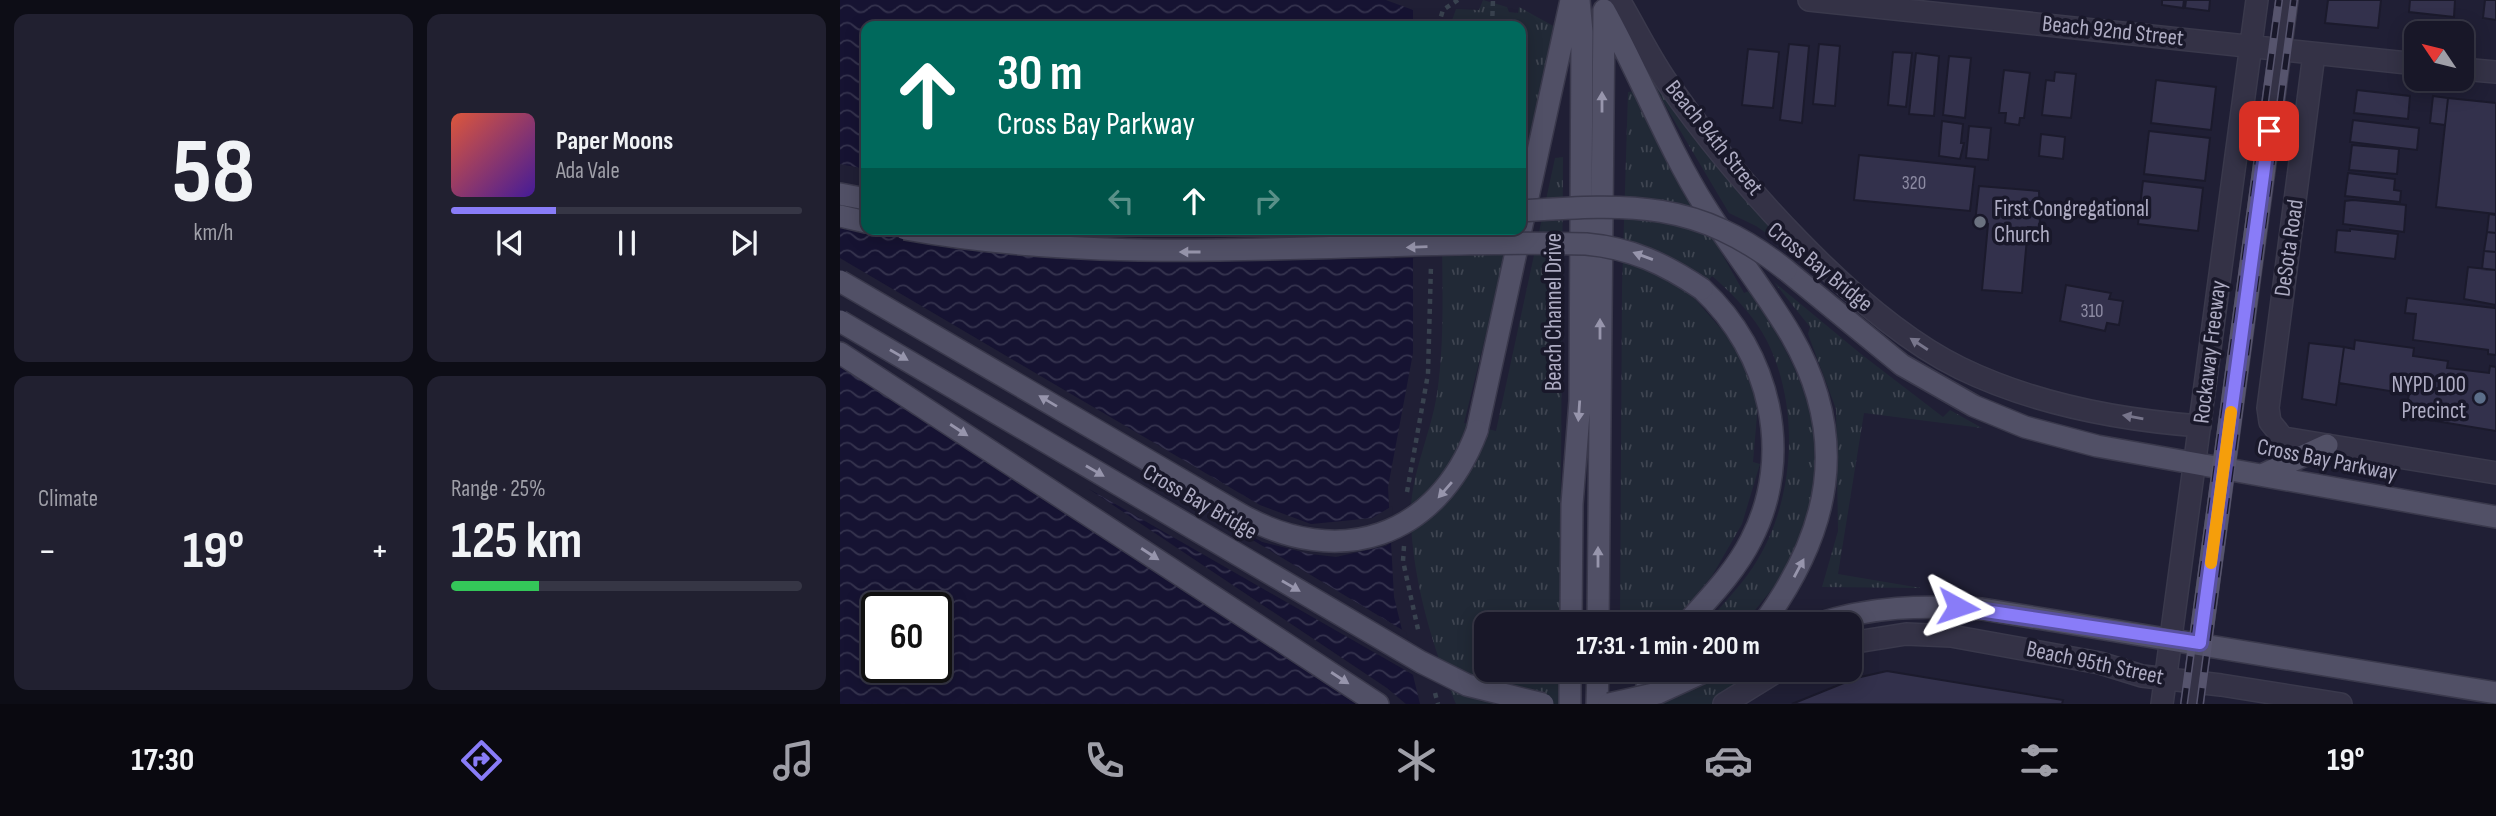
<!DOCTYPE html>
<meta charset="utf-8">
<style>
:root{--surface:#181728;--page:#212030;--text:#f1f3f6;--muted:#9f9fa8;--line:#363645;--accent:#897cf8}
body{margin:0;font-family:"Sofia Sans Condensed",sans-serif;background:var(--page);color:var(--text);height:100vh;display:flex;flex-direction:column;font-size:26px;white-space:nowrap}
*{box-sizing:border-box;margin:0}
p{font-size:23px;color:var(--muted)}
.icon{flex:none;width:38px;height:38px;fill:none;stroke:currentColor;stroke-width:2;stroke-linecap:round;stroke-linejoin:round}
.map{position:relative;flex:1;overflow:hidden}
.panel{display:flex;flex-direction:column;gap:14px;padding:14px;background:#0d0d16;width:840px}
.panel>*{flex:none}
.hud{position:absolute;left:21px;top:21px;width:665px;height:214px;border-radius:14px;box-shadow:0 4px 18px #0003,0 0 0 2px var(--line);background:#00695c;color:#fff;overflow:hidden}
.needle{width:46px;rotate:305deg}
.buttons{position:absolute;left:1564px;top:21px;display:grid;gap:14px}
.buttons a{display:grid;place-items:center;width:70px;height:70px;border-radius:14px;background:var(--surface);box-shadow:0 4px 18px #0003,0 0 0 2px var(--line);font-size:35px}
.speed{position:absolute;left:21px;top:592px;display:flex;gap:14px;font-size:35px;font-weight:700;text-align:center}
.speed>*{display:grid;place-content:center;width:91px;height:91px;border-radius:50%;background:var(--surface);box-shadow:0 4px 18px #0003,0 0 0 2px var(--line);line-height:1}
.speed .limit{border:4px solid #111;border-radius:10px;background:#fff;color:#111}
.pin{position:absolute;display:grid;place-items:center;width:60px;height:60px;color:#fff;margin:-30px;border-radius:14px;box-shadow:0 4px 10px #0006}
.me{position:absolute;width:77px;margin:-38px;rotate:95deg;stroke-linejoin:round;filter:drop-shadow(0 0 5px #0008)}
.turn{display:flex;align-items:center;gap:24px;height:147px;padding:0 21px;font-size:32px}
.turn .icon{width:91px;height:91px;stroke-width:2.5}
.turn b{display:block;font-size:49px;line-height:60px}
.lanes{display:flex;align-items:center;height:66px;padding:0 21px;background:#0003;justify-content:center;gap:35px;direction:ltr}
.lanes .off{opacity:.35}
.big{font-size:52px;font-weight:700;line-height:1.1}
.panel .tile{flex:1;display:flex;flex-direction:column;justify-content:center;gap:10px;min-width:0;padding:0 24px;border-radius:14px;background:var(--page)}
.panel .dial{align-items:center;gap:0}
.dial b{font-size:91px;line-height:1}
.song{display:flex;align-items:center;gap:21px}
.cover{width:84px;height:84px;border-radius:10px;background:linear-gradient(135deg,hsl(10 70% 55%),hsl(260 70% 35%))}
.played{height:7px;border-radius:4px;background:linear-gradient(90deg,var(--accent) 30%,var(--line) 30%)}
.keys{display:flex;justify-content:space-around;direction:ltr}
.heat{display:flex;justify-content:space-between;align-items:center;font-size:38px;direction:ltr}
.charge{height:10px;border-radius:5px;background:linear-gradient(90deg,#34c759 25%,var(--line) 0)}
.panel .tiles{flex:1;display:grid;gap:14px;grid-template-columns:repeat(2,1fr)}
.trip{position:absolute;left:634px;top:612px;width:388px;height:70px;border-radius:14px;background:var(--surface);box-shadow:0 4px 18px #0003,0 0 0 2px var(--line);font-weight:700;line-height:70px;text-align:center}
.tabs{display:flex;height:112px;justify-content:space-around;align-items:center;background:#0a0910;color:var(--muted)}
.tabs .icon{width:49px;height:49px}
.tabs .current{color:var(--accent)}
.tabs b{font-size:32px;color:var(--text)}
main{display:flex;flex:1;min-height:0}
.map>svg:first-child{display:block}
.grass{fill:url(#grass-tufts)}
.water{fill:url(#water-waves);fill-rule:evenodd}
.pier{fill:#201f35}
.building{fill:#33314c;stroke:#1b1a2c;stroke-width:2}
.lines{fill:none;stroke-linecap:round;stroke-linejoin:round}
.minor-casing{stroke:#3a394c;stroke-width:24}
.major-casing{stroke:#3a394c;stroke-width:24}
.path{stroke:#39424f;stroke-width:4.5;stroke-dasharray:5 5;stroke-linecap:butt}
.minor{stroke:#343246;stroke-width:21}
.major{stroke:#515066;stroke-width:21}
.rail-casing{stroke:#56546d;stroke-width:8}
.rail{stroke:#19182a;stroke-width:5;stroke-dasharray:16;stroke-linecap:butt}
.major-bridge-casing{stroke:#3a394c;stroke-width:24;stroke-linecap:butt}
.major-bridge{stroke:#515066;stroke-width:21}
.oneway{fill:#9795ac}
.oneway2{fill:#77758b}
.route-casing{stroke:#5951a1;stroke-width:18}
.route{stroke:#897cf8;stroke-width:12}
.slow{stroke:#f59e0b;stroke-width:12}
.worship-dot{fill:#6b7280;stroke:#19182a;stroke-width:2.5}
.service-dot{fill:#5c6f8a;stroke:#19182a;stroke-width:2.5}
.labels{text-anchor:middle;dominant-baseline:central;stroke-width:7;stroke-linejoin:round;paint-order:stroke}
.number-label{font-size:19px;fill:#8d8ba3}
.street-label{font-size:23px;fill:#aeacc3;stroke:#19182a}
.poi-label{font-size:23px;fill:#aeacc3;stroke:#19182a;text-anchor:start}
</style>
<main>
<section class="panel">
<div class="tiles">
<div class="tile dial"><b>58</b><p>km/h</p></div>
<div class="tile">
<div class="song"><i class="cover"></i><div><b>Paper Moons</b><p>Ada Vale</p></div></div>
<div class="played"></div>
<div class="keys"><svg class="icon" aria-label="previous" viewBox="0 0 24 24"><path d="M18 5L8 12l10 7zM5 5v14"/></svg><svg class="icon" aria-label="pause" viewBox="0 0 24 24"><path d="M8 5v14M16 5v14"/></svg><svg class="icon" aria-label="next" viewBox="0 0 24 24"><path d="M6 5l10 7-10 7zM19 5v14"/></svg></div>
</div>
<div class="tile"><p>Climate</p>
<div class="heat"><a>−</a><b class="big">19°</b><a>+</a></div>
</div>
<div class="tile"><p>Range · 25%</p><b class="big">125 km</b><div class="charge"></div></div>
</div>
</section>
<div class="map">
<svg width="1656" height="704" viewBox="0 0 1656 704">
<defs>
<pattern id="grass-tufts" width="24" height="20" patternUnits="userSpaceOnUse" patternTransform="scale(1.75)"><rect width="24" height="20" fill="#212936"/><path d="M3 7l-1-3M5 7V3M7 7l1-3M15 17l-1-3M17 17v-4M19 17l1-3" fill="none" stroke="#3f4551"/></pattern>
<pattern id="water-waves" width="16" height="10" patternUnits="userSpaceOnUse" patternTransform="scale(1.75)"><rect width="16" height="10" fill="#161332"/><path d="M0 5q4-4 8 0t8 0" fill="none" stroke="#35334e"/></pattern>
</defs>
<rect width="100%" height="100%" fill="#201f35"/>
<path class="grass" d="M 643,0 L 667,7 L 669,12 L 678,13 L 679,7 L 717,28 L 681,189 L 681,26 L 610,26 L 616,9 L 639,10 Z
M 810,68 L 894,171 L 1087,358 L 1054,339 L 957,254 L 916,226 L 889,213 L 806,73 Z
M 797,91 L 820,144 L 904,293 L 911,290 C 966,383 990,423 965,534 L 960,534 L 941,578 L 903,625 L 865,625 C 881,606 899,588 913,567 C 955,504 961,409 927,341 C 915,317 892,293 872,276 L 855,299 L 896,346 L 918,404 L 913,462 L 920,464 L 902,524 L 872,576 L 831,625 L 780,625 L 782,287 L 788,92 Z
M 723,157 L 720,625 L 646,625 L 646,670 L 720,670 L 720,704 L 616,704 C 593,648 574,585 571,524 C 568,479 590,438 597,394 C 605,340 602,284 602,229 L 672,229 L 624,423 L 656,431 L 715,158 Z
M 934,282 L 1021,354 L 1103,417 L 1110,410 L 1142,428 L 1024,413 L 998,574 L 1081,588 L 982,587 L 998,531 L 996,409 L 968,334 L 970,327 Z
M 832,670 L 871,670 L 878,684 L 909,670 L 928,670 L 872,704 L 819,704 Z"/>
<path class="water" d="M 0,0 L 546,0 L 573,10 L 573,26 L 26,26 L 26,229 L 573,229 L 573,353 L 548,487 L 554,597 L 580,704 L 0,704 ZM 37,607 L 96,607 L 96,667 L 37,667 Z"/>
<path class="pier" d="M 0,164 L 26,169 L 26,229 L 576,229 L 576,258 L 334,262 L 227,258 L 53,237 L 0,226 Z
M 0,258 L 420,505 L 471,524 L 532,518 L 552,506 L 554,541 L 546,546 L 496,557 L 470,554 L 422,542 L 326,488 L 566,632 L 577,677 L 249,489 L 547,688 L 566,704 L 516,704 L 98,424 L 0,364 Z"/>
<path class="building" d="M 1322,0 L 1344,0 L 1343,8 L 1322,5 Z
M 1346,0 L 1370,0 L 1369,11 L 1345,8 Z
M 1488,0 L 1541,0 L 1538,28 L 1485,23 Z
M 1570,0 L 1615,0 L 1614,17 L 1569,12 Z
M 1645,0 L 1656,0 L 1656,20 L 1643,18 Z
M 949,44 L 969,46 L 962,123 L 940,120 Z
M 979,44 L 1000,46 L 995,106 L 973,104 Z
M 908,49 L 939,52 L 933,108 L 902,105 Z
M 1053,52 L 1072,53 L 1066,107 L 1048,105 Z
M 1076,53 L 1099,56 L 1094,116 L 1069,114 Z
M 1109,56 L 1131,58 L 1125,118 L 1103,115 Z
M 1164,70 L 1190,73 L 1184,118 L 1180,118 L 1179,125 L 1165,123 L 1166,113 L 1159,113 Z
M 1215,72 L 1236,74 L 1231,118 L 1202,115 L 1206,80 L 1214,81 Z
M 1316,80 L 1376,87 L 1371,130 L 1311,123 Z
M 1517,90 L 1570,96 L 1568,119 L 1514,113 Z
M 1593,96 L 1608,98 L 1605,125 L 1590,123 Z
M 1608,98 L 1656,103 L 1656,214 L 1596,207 Z
M 1513,120 L 1579,128 L 1577,150 L 1510,142 Z
M 1102,121 L 1123,124 L 1121,143 L 1124,143 L 1120,159 L 1099,156 Z
M 1129,126 L 1151,128 L 1148,160 L 1126,158 Z
M 1309,131 L 1370,138 L 1365,181 L 1304,174 Z
M 1201,134 L 1225,137 L 1223,159 L 1199,156 Z
M 1512,145 L 1559,149 L 1557,174 L 1509,170 Z
M 1019,155 L 1135,167 L 1130,211 L 1014,200 Z
M 1508,173 L 1555,179 L 1554,190 L 1561,191 L 1560,202 L 1505,196 Z
M 1303,181 L 1363,188 L 1358,231 L 1298,224 Z
M 1139,186 L 1199,191 L 1200,228 L 1188,227 L 1182,293 L 1142,290 L 1148,224 L 1135,223 Z
M 1513,200 L 1566,205 L 1564,232 L 1503,224 L 1505,201 Z
M 1649,214 L 1656,215 L 1656,233 L 1647,232 Z
M 1510,229 L 1558,234 L 1555,259 L 1495,252 L 1497,230 L 1510,231 Z
M 1647,232 L 1656,233 L 1656,252 L 1644,251 Z
M 1644,251 L 1656,252 L 1656,270 L 1642,269 Z
M 1628,267 L 1656,270 L 1656,305 L 1624,299 Z
M 1226,285 L 1271,293 L 1269,299 L 1283,301 L 1279,325 L 1267,323 L 1265,331 L 1220,321 Z
M 1567,298 L 1654,308 L 1656,305 L 1656,355 L 1648,354 L 1648,350 L 1573,340 L 1576,314 L 1565,313 Z
M 1515,340 L 1574,348 L 1573,356 L 1608,361 L 1607,368 L 1649,373 L 1650,366 L 1656,367 L 1656,431 L 1565,416 L 1569,394 L 1499,383 L 1504,347 L 1514,349 Z
M 1469,343 L 1504,347 L 1496,405 L 1462,399 Z
M 1047,671 L 1223,700 L 1222,704 L 952,704 L 1016,678 Z"/>
<g class="lines">
<defs>
<path id="minor" d="M 779,0 C 795,27 809,56 827,82 C 893,177 1016,317 1120,368 C 1194,404 1279,420 1360,426
M 969,0 L 1577,64
M 1474,54 L 1428,408 L 1430,422 L 1443,438 L 1656,473
M 1622,69 L 1656,72
M 1010,643 L 1066,634 L 1111,636 L 1260,663 L 1302,676 L 1381,685 L 1501,704
M 884,704 L 939,670
M 1322,704 L 1417,0
M 1352,704 L 1447,0"/>
<path id="major" d="M 764,10 C 800,74 826,145 866,208 C 893,251 925,291 951,335 C 1011,439 990,533 922,625
M 0,194 L 26,199
M 0,216 L 26,222
M 946,270 L 1062,365 L 1134,406 L 1185,427 L 1257,446 L 1656,517
M 0,353 L 538,704
M 637,431 L 731,0
M 1422,475 L 1487,445
M 731,625 L 732,504 L 740,401 L 742,32 L 739,0
M 758,625 L 764,11
M 845,625 C 869,598 895,572 911,540 C 955,455 930,352 862,289
M 974,625 C 1030,606 1083,605 1142,609 L 1656,693
M 730,704 L 730,670
M 757,704 L 758,670
M 801,704 L 813,670"/>
</defs>
<use href="#minor" class="minor-casing"/>
<use href="#major" class="major-casing"/>
<path class="path" d="M 598,26 L 603,10 L 618,0
M 652,26 L 653,0
M 567,492 L 588,374 L 591,265
M 564,546 L 563,561 L 579,634
M 595,693 L 598,704"/>
<use href="#minor" class="minor"/>
<use href="#major" class="major"/>
<defs>
<path id="rail" d="M 1344,704 L 1439,0
M 1360,704 L 1454,0"/>
</defs>
<use href="#rail" class="rail-casing"/>
<use href="#rail" class="rail"/>
<defs>
<path id="major-bridge" d="M 681,211 C 789,204 856,199 946,270
M 65,229 C 292,270 518,238 746,244 C 791,248 825,264 862,289
M 0,281 L 400,514 C 499,570 597,538 637,431
M 0,321 L 581,662 L 627,685 L 703,704
M 769,704 L 818,693 L 868,670"/>
</defs>
<use href="#major-bridge" class="major-bridge-casing"/>
<use href="#major-bridge" class="major-bridge"/>
</g>
<defs><path id="oneway-solid" d="M-6-.8H1V-3.2L6.5 0L1 3.2V.8H-6Z" transform="scale(1.75)"/></defs>
<g class="oneway">
<use href="#oneway-solid" transform="translate(762 102) rotate(-90)"/>
<use href="#oneway-solid" transform="translate(577 247) rotate(178)"/>
<use href="#oneway-solid" transform="translate(350 252) rotate(-180)"/>
<use href="#oneway-solid" transform="translate(803 256) rotate(-160)"/>
<use href="#oneway-solid" transform="translate(760 329) rotate(-90)"/>
<use href="#oneway-solid" transform="translate(59 355) rotate(30)"/>
<use href="#oneway-solid" transform="translate(208 401) rotate(-149)"/>
<use href="#oneway-solid" transform="translate(739 411) rotate(94)"/>
<use href="#oneway-solid" transform="translate(119 430) rotate(33)"/>
<use href="#oneway-solid" transform="translate(255 471) rotate(30)"/>
<use href="#oneway-solid" transform="translate(605 490) rotate(131)"/>
<use href="#oneway-solid" transform="translate(310 554) rotate(33)"/>
<use href="#oneway-solid" transform="translate(758 557) rotate(-90)"/>
<use href="#oneway-solid" transform="translate(959 568) rotate(-62)"/>
<use href="#oneway-solid" transform="translate(451 586) rotate(30)"/>
<use href="#oneway-solid" transform="translate(500 678) rotate(33)"/>
</g>
<g class="oneway2">
<use href="#oneway-solid" transform="translate(1079 344) rotate(-147)"/>
<use href="#oneway-solid" transform="translate(1293 417) rotate(-170)"/>
</g>
<g class="lines">
<defs>
<path id="route" d="M 1118,607 L 1360,643 L 1429,131"/>
</defs>
<use href="#route" class="route-casing"/>
<use href="#route" class="route"/>
<path class="slow" d="M 1371,563 L 1391,412"/>
</g>
<circle class="worship-dot" cx="1140" cy="222" r="7"/>
<circle class="service-dot" cx="1640" cy="398" r="7"/>
<g class="labels">
<g class="number-label">
<text x="1074" y="183">320</text>
<text x="1252" y="311">310</text>
</g>
<g class="street-label">
<text transform="translate(1273 31) rotate(6)">Beach 92nd Street</text>
<text transform="translate(874 138) rotate(51)">Beach 94th Street</text>
<text transform="translate(1449 248) rotate(-82)">DeSota Road</text>
<text transform="translate(980 267) rotate(39)">Cross Bay Bridge</text>
<text transform="translate(714 312) rotate(-90)">Beach Channel Drive</text>
<text transform="translate(1370 352) rotate(-83)">Rockaway Freeway</text>
<text transform="translate(1487 460) rotate(11)">Cross Bay Parkway</text>
<text transform="translate(360 502) rotate(30)">Cross Bay Bridge</text>
<text transform="translate(1255 663) rotate(12)">Beach 95th Street</text>
</g>
<g class="poi-label">
<text x="1154" y="209">First Congregational<tspan x="1154" dy="26">Church</tspan></text>
<text x="1626" y="385" text-anchor="end">NYPD 100<tspan x="1626" dy="26">Precinct</tspan></text>
</g>
</g>
</svg>
<div class="buttons">
<a><svg class="needle" viewBox="-14 -14 28 28"><path d="M0-13l5 13h-10z" fill="#e53935"/><path d="M0 13l5-13h-10z" fill="#9f9fa8"/></svg></a>
</div>
<div class="speed"><div class="limit">60</div></div>
<div class="pin" style="left:1429px;top:131px;background:#d93025"><svg class="icon" aria-label="arrive" viewBox="0 0 24 24"><path d="M6 21V4h12l-3 4 3 4H6"/></svg></div>
<svg class="me" style="left:1118px;top:607px" viewBox="-20 -20 40 40"><path d="M0-17L14 15 0 8-14 15z" fill="#897cf8" stroke="#fff" stroke-width="4"/></svg>
<div class="trip">17:31 · 1 min · 200 m</div>
<div class="hud">
<div class="turn"><svg class="icon" aria-label="ahead" viewBox="0 0 24 24"><path d="M12 20V5M6 11l6-6 6 6"/></svg><div><b>30 m</b>Cross Bay Parkway</div></div>
<div class="lanes"><svg class="icon off" aria-label="left" viewBox="0 0 24 24"><path d="M17 20v-9H6M10 6l-5 5 5 5"/></svg><svg class="icon" aria-label="ahead" viewBox="0 0 24 24"><path d="M12 20V5M6 11l6-6 6 6"/></svg><svg class="icon off" aria-label="right" viewBox="0 0 24 24"><path d="M7 20v-9h11M14 6l5 5-5 5"/></svg></div>
</div>
</div>
</main>
<nav class="tabs">
<b>17:30</b>
<svg class="icon current" aria-label="directions" viewBox="0 0 24 24"><path d="M12 3l9 9-9 9-9-9zM9 14v-3h6M13 9l2 2-2 2"/></svg>
<svg class="icon" aria-label="music" viewBox="0 0 24 24"><path d="M9 18V5l10-2v13"/><circle cx="6" cy="18" r="3"/><circle cx="16" cy="16" r="3"/></svg>
<svg class="icon" aria-label="phone" viewBox="0 0 24 24"><path d="M5 4h4l2 5-3 2q2 4 5 5l2-3 5 2v4C11 20 4 13 5 4z"/></svg>
<svg class="icon" aria-label="climate" viewBox="0 0 24 24"><path d="M12 3v18M4 7l16 10M4 17L20 7"/></svg>
<svg class="icon" aria-label="car" viewBox="0 0 24 24"><path d="M5 17H2v-5l4-1 3-4h7l3 4 3 1v5h-3M9 17h6M6 11h13"/><circle cx="7" cy="17" r="2"/><circle cx="17" cy="17" r="2"/></svg>
<svg class="icon" aria-label="filters" viewBox="0 0 24 24"><path d="M4 7h16M4 17h16"/><circle cx="9" cy="7" r="2"/><circle cx="15" cy="17" r="2"/></svg>
<b>19°</b>
</nav>
